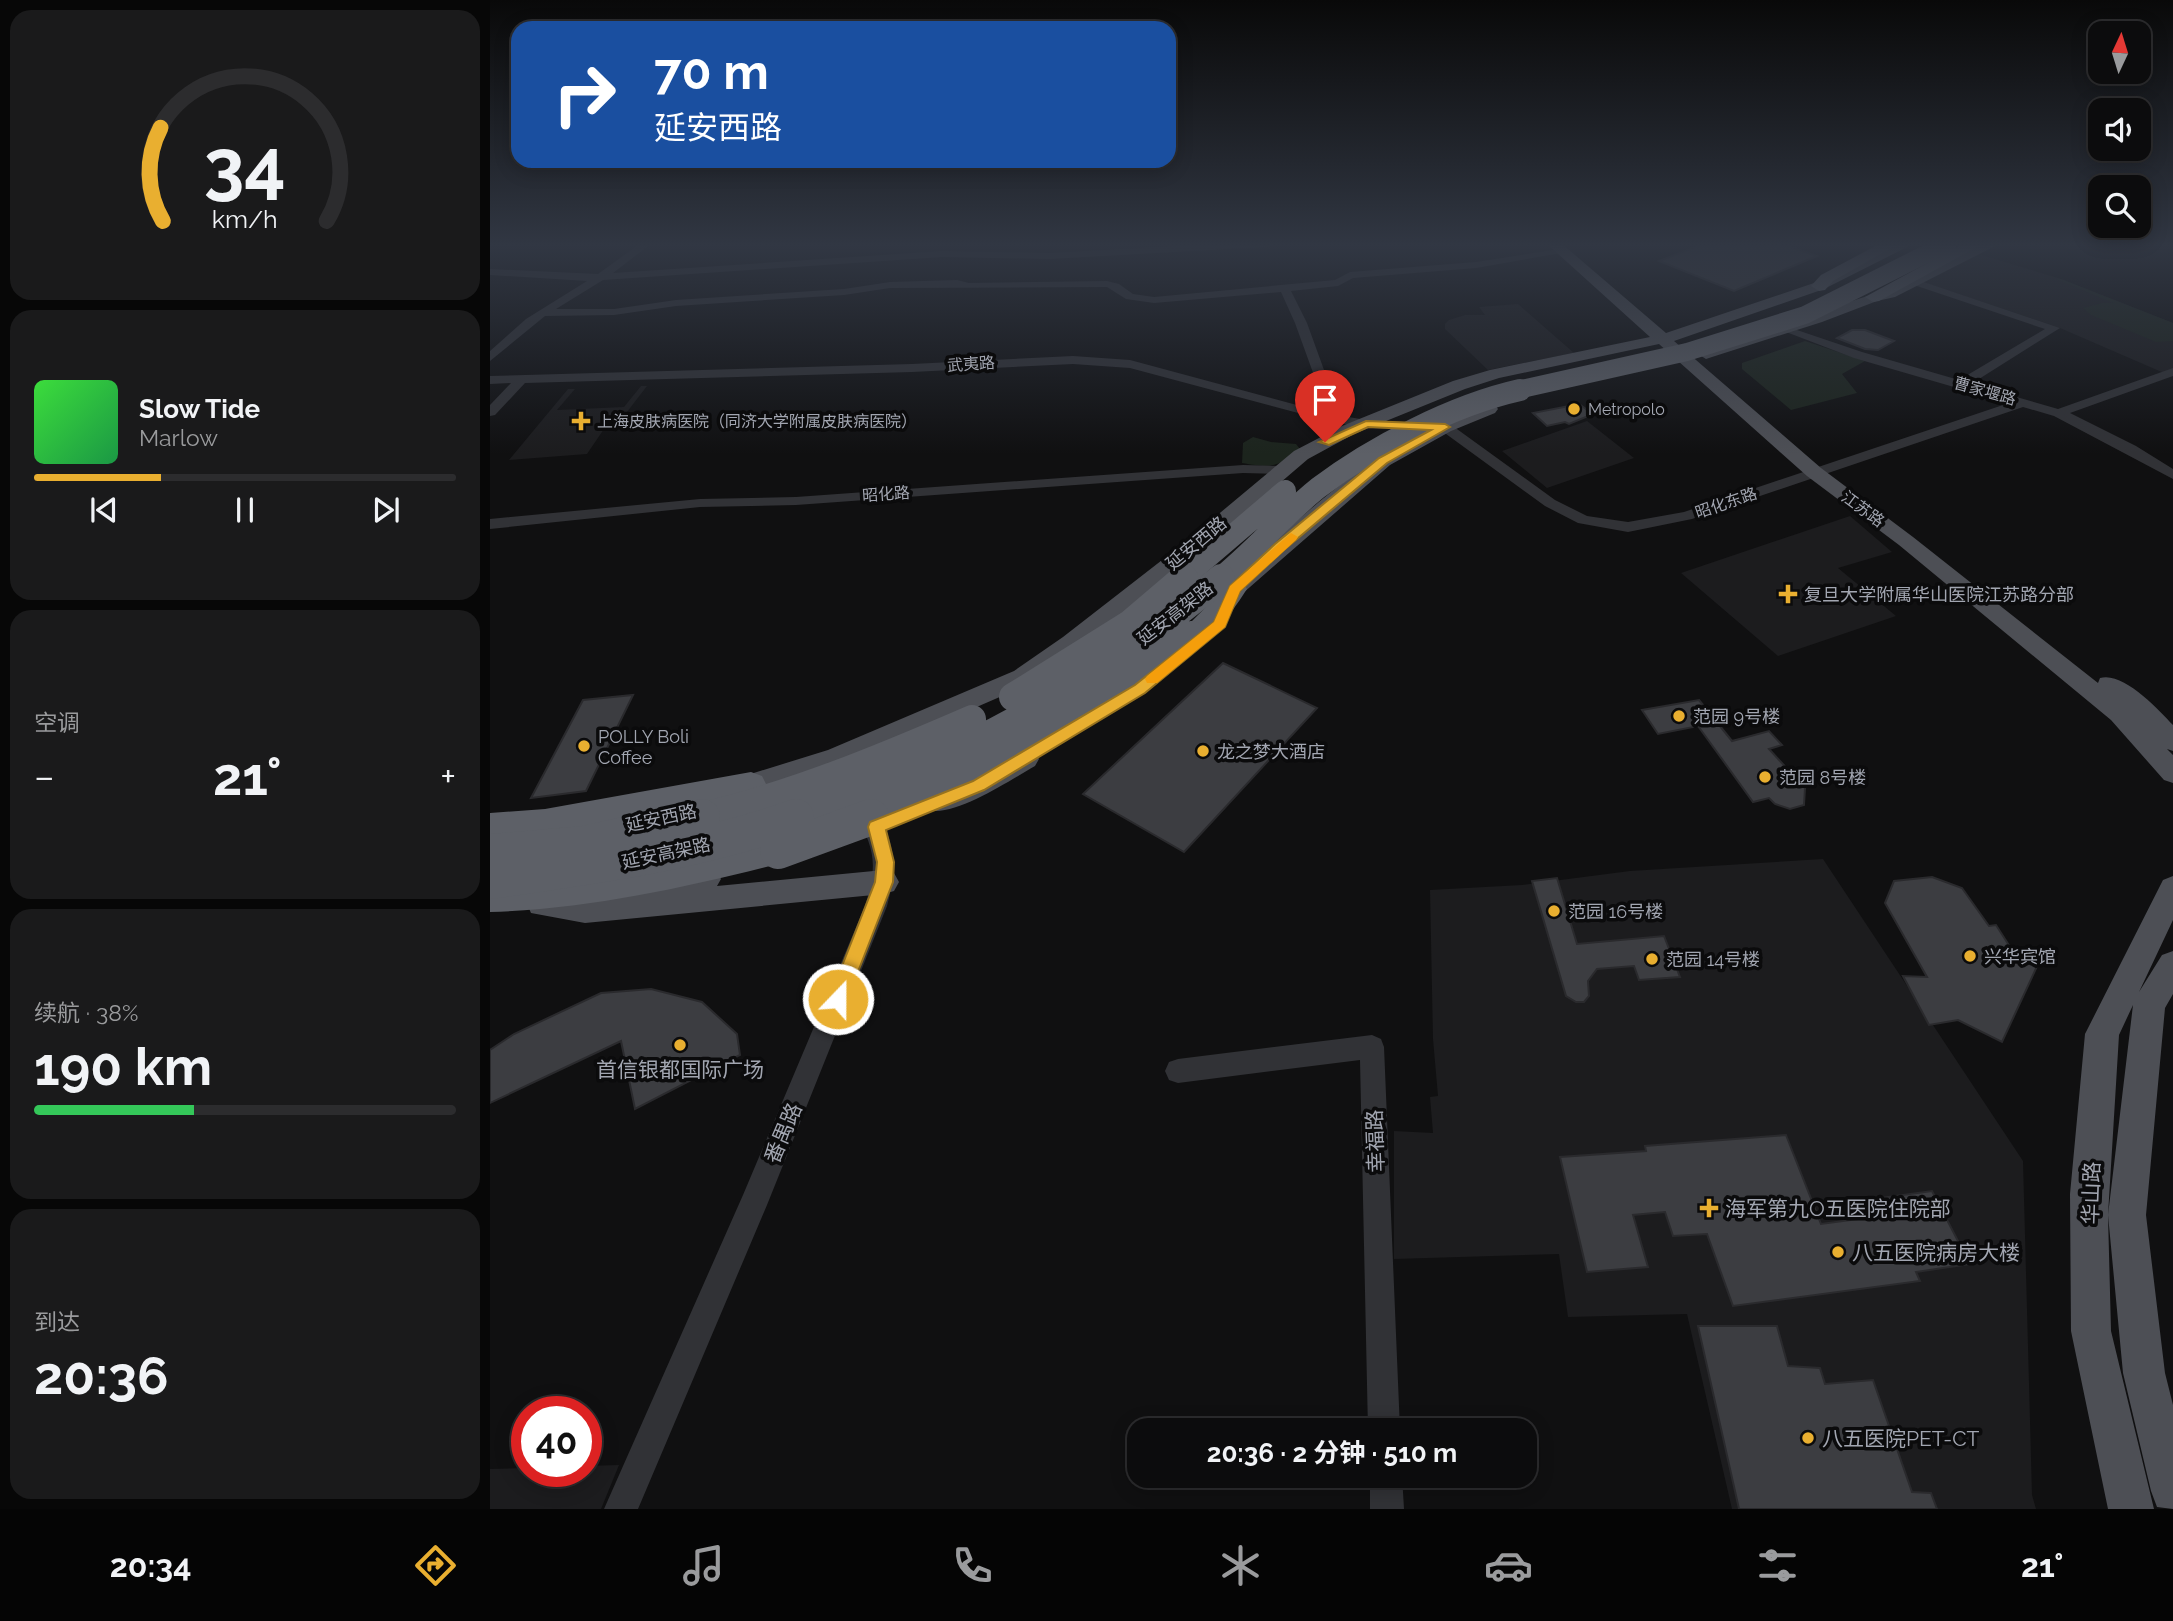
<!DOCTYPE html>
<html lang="zh">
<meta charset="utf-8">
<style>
:root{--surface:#0c0c0d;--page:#1a1a1b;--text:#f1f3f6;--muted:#9a9b9d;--line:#2c2c2e;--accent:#e9af30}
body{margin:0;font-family:Raleway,"Noto Sans SC",sans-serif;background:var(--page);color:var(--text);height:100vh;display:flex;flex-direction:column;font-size:26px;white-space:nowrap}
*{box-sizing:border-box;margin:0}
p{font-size:23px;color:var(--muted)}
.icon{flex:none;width:38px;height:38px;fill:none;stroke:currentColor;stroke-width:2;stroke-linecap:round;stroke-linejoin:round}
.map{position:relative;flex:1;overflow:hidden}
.drawer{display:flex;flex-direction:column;gap:10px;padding:10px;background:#070707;width:490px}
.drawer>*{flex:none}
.banner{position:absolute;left:21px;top:21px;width:665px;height:147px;border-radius:21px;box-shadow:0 4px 18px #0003,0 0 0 2px var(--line);background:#1a4fa0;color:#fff;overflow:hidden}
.needle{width:46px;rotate:4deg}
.controls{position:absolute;left:1598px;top:21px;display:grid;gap:14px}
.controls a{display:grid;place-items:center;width:63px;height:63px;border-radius:14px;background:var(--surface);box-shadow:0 4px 18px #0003,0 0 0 2px var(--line);font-size:35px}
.speed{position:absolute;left:21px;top:1396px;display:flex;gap:14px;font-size:35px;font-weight:700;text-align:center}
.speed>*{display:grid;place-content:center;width:91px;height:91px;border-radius:50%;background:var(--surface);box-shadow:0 4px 18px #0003,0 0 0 2px var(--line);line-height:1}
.speed .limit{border:10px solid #d22;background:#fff;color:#111}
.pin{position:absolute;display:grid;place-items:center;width:60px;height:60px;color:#fff;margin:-72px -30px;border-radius:50% 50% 50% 0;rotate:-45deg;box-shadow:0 0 7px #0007}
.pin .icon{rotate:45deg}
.me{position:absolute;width:77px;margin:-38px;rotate:22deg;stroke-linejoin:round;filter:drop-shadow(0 0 5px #0008)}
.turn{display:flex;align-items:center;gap:24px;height:147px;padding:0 28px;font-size:32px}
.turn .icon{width:91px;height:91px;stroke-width:2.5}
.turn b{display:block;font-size:49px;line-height:60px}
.big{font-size:52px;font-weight:700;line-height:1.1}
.drawer .tile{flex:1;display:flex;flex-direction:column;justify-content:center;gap:10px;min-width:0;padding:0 24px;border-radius:21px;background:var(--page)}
.drawer .dial{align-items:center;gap:0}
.dial svg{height:182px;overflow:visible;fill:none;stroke:var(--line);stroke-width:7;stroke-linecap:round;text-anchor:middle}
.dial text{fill:var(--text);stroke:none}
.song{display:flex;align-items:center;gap:21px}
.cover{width:84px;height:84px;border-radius:10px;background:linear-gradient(135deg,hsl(120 70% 55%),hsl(140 70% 35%))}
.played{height:7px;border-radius:4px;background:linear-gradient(90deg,var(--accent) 30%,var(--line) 30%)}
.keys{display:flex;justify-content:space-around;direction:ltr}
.heat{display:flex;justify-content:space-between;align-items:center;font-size:38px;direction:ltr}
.charge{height:10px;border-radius:5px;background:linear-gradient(90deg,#34c759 38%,var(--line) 0)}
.trip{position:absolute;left:637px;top:1418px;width:410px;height:70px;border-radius:21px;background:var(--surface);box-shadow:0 4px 18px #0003,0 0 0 2px var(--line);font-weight:700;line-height:70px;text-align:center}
.dock{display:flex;height:112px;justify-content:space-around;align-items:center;background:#050505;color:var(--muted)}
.dock .icon{width:49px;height:49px}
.dock .current{color:var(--accent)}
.dock b{font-size:32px;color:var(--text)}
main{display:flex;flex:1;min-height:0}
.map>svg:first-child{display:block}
.built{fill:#1c1c1e}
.green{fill:#1c241d}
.building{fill:#3c3d41;stroke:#2a2a2d;stroke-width:2}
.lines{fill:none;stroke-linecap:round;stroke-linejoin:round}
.minor{fill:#313236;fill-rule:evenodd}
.major{fill:#4d4f55;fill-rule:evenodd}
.highway{fill:#5d6067;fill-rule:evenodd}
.highway-bridge-far3{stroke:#5d6067;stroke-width:18}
.highway-bridge-far2{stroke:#5d6067;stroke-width:22}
.highway-bridge-far1{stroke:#5d6067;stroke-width:28}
.highway-bridge{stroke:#5d6067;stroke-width:36}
.route{fill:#e9af30;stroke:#97721f;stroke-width:2}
.slow{fill:#f59e0b}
.poi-dot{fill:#e9af30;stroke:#0b0b0c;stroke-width:2.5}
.labels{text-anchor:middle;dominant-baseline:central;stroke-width:7;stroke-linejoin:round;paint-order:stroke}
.far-street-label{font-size:16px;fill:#a2a6b1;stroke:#0b0b0c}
.far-poi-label{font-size:16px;fill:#a2a6b1;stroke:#0b0b0c;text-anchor:start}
.street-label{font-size:18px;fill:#a2a6b1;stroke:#0b0b0c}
.poi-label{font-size:18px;fill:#a2a6b1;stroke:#0b0b0c;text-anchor:start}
.near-poi-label{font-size:21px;fill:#a2a6b1;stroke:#0b0b0c;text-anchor:start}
.near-street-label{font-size:21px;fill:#a2a6b1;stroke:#0b0b0c}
</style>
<main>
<section class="drawer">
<div class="tile dial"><svg viewBox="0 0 100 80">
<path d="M14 69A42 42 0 1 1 86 69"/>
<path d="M14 69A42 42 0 0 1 13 28" stroke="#e9af30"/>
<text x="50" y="56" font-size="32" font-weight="700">34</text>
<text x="50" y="72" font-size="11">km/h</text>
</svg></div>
<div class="tile">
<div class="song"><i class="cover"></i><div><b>Slow Tide</b><p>Marlow</p></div></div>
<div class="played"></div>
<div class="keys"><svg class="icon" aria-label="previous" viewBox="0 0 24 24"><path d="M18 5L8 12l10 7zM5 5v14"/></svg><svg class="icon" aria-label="pause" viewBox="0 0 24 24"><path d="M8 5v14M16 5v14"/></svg><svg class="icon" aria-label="next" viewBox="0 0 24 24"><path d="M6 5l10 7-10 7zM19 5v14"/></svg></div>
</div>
<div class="tile"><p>空调</p>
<div class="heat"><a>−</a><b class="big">21°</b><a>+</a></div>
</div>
<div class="tile"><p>续航 · 38%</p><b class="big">190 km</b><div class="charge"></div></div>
<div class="tile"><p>到达</p><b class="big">20:36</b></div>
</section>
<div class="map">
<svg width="1683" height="1509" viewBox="0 0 1683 1509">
<rect width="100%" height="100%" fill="#101011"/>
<path class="built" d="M 1488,254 L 1571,279 L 1683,323 L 1683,369 L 1674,373 L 1570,328 L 1433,282 Z
M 1028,304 L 1084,353 L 998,370 L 955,329 L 955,324 L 959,320 L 975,315 L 995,315 L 989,307 Z
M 151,386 L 157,386 L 127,425 L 116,426 L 97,454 L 19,460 L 78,389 L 85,389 L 67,410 L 134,407 Z
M 1097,421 L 1144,458 L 1057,488 L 1012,451 Z
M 1360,516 L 1402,552 L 1348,568 L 1406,616 L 1288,656 L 1191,573 Z
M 1333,859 L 1533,1161 L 1542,1495 L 1546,1509 L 1242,1509 L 1197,1314 L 1078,1317 L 1069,1254 L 904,1259 L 904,1131 L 943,1133 L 940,1097 L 948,1096 L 943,1039 L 940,890 L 1032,885 L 1140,871 Z
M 129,1465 L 111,1509 L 0,1509 L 0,1469 L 37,1468 L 37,1472 L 96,1472 L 96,1466 Z"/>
<path class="green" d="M 1566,279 L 1571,279 L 1683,323 L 1683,341 L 1666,342 L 1601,315 L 1593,308 L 1612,303 L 1623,303 Z
M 1315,341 L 1375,361 L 1352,374 L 1367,393 L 1301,410 L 1252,369 L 1252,363 Z
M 763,437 L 781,442 L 806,444 L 810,449 C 787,468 781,468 752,463 L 753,443 Z"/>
<path class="building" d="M 1216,243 L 1290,243 L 1327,256 L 1244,291 L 1169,261 Z
M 1362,330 L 1375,330 L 1404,341 L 1388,350 L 1375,349 L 1347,338 Z
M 1089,404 L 1103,414 L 1079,424 L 1075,422 L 1057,426 L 1043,413 Z
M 733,663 L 827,708 L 694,852 L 593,794 Z
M 143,695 L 96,791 L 41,798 L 93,700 Z
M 1209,700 L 1242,741 L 1279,731 L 1292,745 L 1279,749 L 1315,788 L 1314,805 L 1300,809 L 1285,804 L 1279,798 L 1263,802 L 1208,726 L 1168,734 L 1152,710 Z
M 1442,877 L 1472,888 L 1499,926 L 1506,925 L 1522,950 L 1549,962 L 1512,1042 L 1468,1020 L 1439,1025 L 1413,976 L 1437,977 L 1395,903 L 1404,881 Z
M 1067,878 L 1087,944 L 1174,936 L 1190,977 L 1149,980 L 1144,966 L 1107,969 L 1098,981 L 1099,996 L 1094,1002 L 1086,1002 L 1076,996 L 1042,881 Z
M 161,989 L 212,1002 L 247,1034 L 250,1055 L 145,1109 L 131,1041 L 0,1103 L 0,1050 L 24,1034 L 111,993 Z
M 1296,1135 L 1331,1224 L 1376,1218 L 1368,1201 L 1442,1191 L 1480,1264 L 1426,1272 L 1430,1281 L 1243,1306 L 1217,1234 L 1183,1236 L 1175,1212 L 1143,1215 L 1158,1267 L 1097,1272 L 1070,1157 L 1156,1151 L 1155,1146 Z
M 1208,1326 L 1287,1326 L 1298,1366 L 1330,1368 L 1335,1384 L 1383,1380 L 1422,1492 L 1441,1493 L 1447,1509 L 1249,1509 Z"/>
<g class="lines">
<path class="minor" d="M 151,243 L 162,243 L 123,273 L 452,251 L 560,253 L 740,243 L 797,243 L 792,246 L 560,259 L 452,257 L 113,280 L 66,309 L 124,309 L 186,300 L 354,289 L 400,282 L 467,280 L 479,283 L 617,281 L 629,284 L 643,294 L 664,297 L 845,280 L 860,272 L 986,262 L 1075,248 L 1075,252 L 1071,253 L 986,268 L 863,278 L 848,286 L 801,291 L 817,323 L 846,403 L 841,414 L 876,420 L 960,424 L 1065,500 L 1097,516 L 1138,522 L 1194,512 L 1519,403 L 1364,358 L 1291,330 L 1301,328 L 1372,352 L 1469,380 L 1555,329 L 1421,284 L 1420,282 L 1425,279 L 1570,328 L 1481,384 L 1568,409 L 1683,368 L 1683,376 L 1580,413 L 1646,446 L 1683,469 L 1683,479 L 1564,416 L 1533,407 L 1202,519 L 1138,532 L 1088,523 L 1055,506 L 952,431 L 876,428 L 842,422 L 640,368 L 583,364 L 422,372 L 35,383 L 5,415 L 0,416 L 0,405 L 21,383 L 0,384 L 0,376 L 422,364 L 583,356 L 640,360 L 829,411 L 834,403 L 805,323 L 791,292 L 664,303 L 636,299 L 617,287 L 400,288 L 354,295 L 186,306 L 124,315 L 55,316 L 0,361 L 0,351 L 36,319 L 97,281 L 0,275 L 0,269 L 108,274 Z
M 753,465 L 792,466 L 799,470 L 792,474 L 753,473 L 306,505 L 210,507 L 0,529 L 0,519 L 210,499 L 306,497 Z
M 375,804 C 385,807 389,815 393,824 C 407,851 405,877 397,906 L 277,1205 L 148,1509 L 114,1509 L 253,1195 L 375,906 C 388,863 385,851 365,812 L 368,806 Z
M 882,1035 L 891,1039 L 894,1047 L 910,1430 L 878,1430 L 870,1060 L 688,1083 L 679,1080 L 675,1071 L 679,1062 L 688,1059 Z
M 880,1475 L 912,1475 L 914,1509 L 880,1509 Z"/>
<path class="major" d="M 1056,243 L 1071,243 L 1176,333 L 1324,283 L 1407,243 L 1425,243 L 1334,289 L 1184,341 L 1331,468 L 1423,537 L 1608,683 L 1610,678 C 1633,671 1668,709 1683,725 L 1683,751 L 1677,749 L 1683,755 L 1683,783 L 1674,780 L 1621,720 L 1409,545 L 1317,476 L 1169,344 L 1009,378 L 975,389 L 864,434 L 818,459 L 708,553 L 589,649 L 542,683 L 356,764 L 270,791 L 244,805 L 234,802 L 230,794 L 234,786 L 251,777 L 338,750 L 524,671 L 573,637 L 694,543 L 804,451 L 852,426 L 963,381 L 1000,370 L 1160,337 Z
M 1493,243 L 1511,243 L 1405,297 L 1387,301 L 1332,322 L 1222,357 L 1216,359 L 1208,354 L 1210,351 C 1272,331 1334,310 1396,290 C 1426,281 1464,257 1493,243 Z
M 999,404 L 1005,405 L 1008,409 L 1005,413 L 961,431 L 900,465 L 752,594 C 739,600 728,609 714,605 L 711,600 L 714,595 L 736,584 C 809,519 902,428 999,404 Z
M 536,749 L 545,752 L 549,759 L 545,766 C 522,779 464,818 438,810 L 434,802 L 438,794 L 479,778 Z
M 216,867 L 226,870 L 231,879 L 227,886 L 394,870 L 404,873 L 409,882 L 404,891 L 394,894 L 95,923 L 41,913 L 37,904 L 41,895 L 52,891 L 109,896 L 112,888 L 123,884 L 169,879 Z
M 1683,876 L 1683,920 L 1649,992 L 1672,955 L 1683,951 L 1683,994 L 1675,1008 L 1656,1215 L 1675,1373 L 1683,1405 L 1683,1509 L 1667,1507 L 1661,1491 L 1633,1373 L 1618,1215 L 1621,1331 L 1664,1509 L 1618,1509 L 1581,1331 L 1580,1194 L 1595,1034 L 1673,880 ZM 1643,1005 L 1618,1215 L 1629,1035 Z"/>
<path class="highway" d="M 1391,243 L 1410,243 L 1343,281 L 1335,290 L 1329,291 L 1321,286 L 1331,275 Z
M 1474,243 L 1494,243 L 1389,301 L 1383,302 L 1375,297 Z
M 744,581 L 753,583 L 757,589 C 744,609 718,649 692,641 L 688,635 L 724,599 L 735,583 Z
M 261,772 L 272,776 L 276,784 L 272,792 L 261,796 L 55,835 L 0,839 L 0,813 L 55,809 Z
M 288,838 L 299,842 L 304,851 L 299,860 L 288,864 C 193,888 98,909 0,912 L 0,884 L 110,874 Z"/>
<path class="highway-bridge-far3" d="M 1023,391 L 1197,352 L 1315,315 L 1458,243"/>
<path class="highway-bridge-far2" d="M 692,579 L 795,491
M 729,579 C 764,551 793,516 828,488 C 882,447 963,405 1030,390"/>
<path class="highway-bridge-far1" d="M 523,697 L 640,624 L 694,578
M 205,818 C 301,796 392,758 482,719
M 301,818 C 397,784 494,743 581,688 C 634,655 683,617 731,578
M 377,818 C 493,774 602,711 701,635"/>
<path class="highway-bridge" d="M 288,851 L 381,817
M 0,852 L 94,844 L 212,817
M 0,881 C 106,866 204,853 306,817"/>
</g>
<linearGradient id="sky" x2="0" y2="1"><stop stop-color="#090909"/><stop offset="0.54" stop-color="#313743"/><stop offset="1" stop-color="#313743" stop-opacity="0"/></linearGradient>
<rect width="1683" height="454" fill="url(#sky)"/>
<path class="route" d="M 876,421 L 955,424 L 960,427 L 897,463 L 794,550 L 750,591 L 735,627 L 655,693 L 494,790 L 396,830 L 404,862 L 403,882 L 355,1005 L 348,1008 L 341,1005 L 339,999 L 385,882 L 387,862 L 378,827 L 380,822 L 483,781 L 645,685 L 724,622 L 740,586 L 785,544 L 889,458 L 941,430 L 878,427 L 839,445 L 829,442 Z"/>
<path class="slow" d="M 801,533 L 808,537 L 806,540 L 750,591 L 735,627 L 667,683 L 657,683 L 655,679 L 657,676 L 724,622 L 740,586 Z"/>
<g class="poi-dot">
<circle cx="1084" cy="409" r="7"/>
<path d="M87.5 410.5h7v7h7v7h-7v7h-7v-7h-7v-7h7z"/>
<path d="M1294.5 583.5h7v7h7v7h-7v7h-7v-7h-7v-7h7z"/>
<circle cx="1189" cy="716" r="7"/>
<circle cx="94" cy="746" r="7"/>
<circle cx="713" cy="751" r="7"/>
<circle cx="1275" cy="777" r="7"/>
<circle cx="1064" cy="911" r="7"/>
<circle cx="1480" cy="956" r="7"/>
<circle cx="1162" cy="959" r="7"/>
<circle cx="190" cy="1045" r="7"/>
<path d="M1215.5 1197.5h7v7h7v7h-7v7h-7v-7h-7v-7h7z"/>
<circle cx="1348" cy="1252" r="7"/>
<circle cx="1318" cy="1438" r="7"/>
</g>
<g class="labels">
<g class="far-street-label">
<text transform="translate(481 364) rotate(-4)">武夷路</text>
<text transform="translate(1495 391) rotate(16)">曹家堰路</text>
<text transform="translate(396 494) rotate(-4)">昭化路</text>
<text transform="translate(1236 503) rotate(-19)">昭化东路</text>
<text transform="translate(1373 509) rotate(36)">江苏路</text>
</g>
<g class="far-poi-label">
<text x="1098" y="409">Metropolo</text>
<text x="107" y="421">上海皮肤病医院（同济大学附属皮肤病医院）</text>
</g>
<g class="street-label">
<text transform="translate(706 543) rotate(-40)">延安西路</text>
<text transform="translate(685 613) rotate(-38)">延安高架路</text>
<text transform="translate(171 818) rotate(-12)">延安西路</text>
<text transform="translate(176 853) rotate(-12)">延安高架路</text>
</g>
<g class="poi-label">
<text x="1314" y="594">复旦大学附属华山医院江苏路分部</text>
<text x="1203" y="716">范园 9号楼</text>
<text x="108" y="736">POLLY Boli<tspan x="108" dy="21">Coffee</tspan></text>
<text x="727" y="751">龙之梦大酒店</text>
<text x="1289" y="777">范园 8号楼</text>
<text x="1078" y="911">范园 16号楼</text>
<text x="1494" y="956">兴华宾馆</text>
<text x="1176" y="959">范园 14号楼</text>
</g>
<g class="near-poi-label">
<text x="190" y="1069" text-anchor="middle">首信银都国际广场</text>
<text x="1235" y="1208">海军第九O五医院住院部</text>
<text x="1362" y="1252">八五医院病房大楼</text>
<text x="1332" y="1438">八五医院PET-CT</text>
</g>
<g class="near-street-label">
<text transform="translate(293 1133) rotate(-67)">番禺路</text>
<text transform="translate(885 1141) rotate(-92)">幸福路</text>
<text transform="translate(1601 1193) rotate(-88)">华山路</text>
</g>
</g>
</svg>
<div class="controls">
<a><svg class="needle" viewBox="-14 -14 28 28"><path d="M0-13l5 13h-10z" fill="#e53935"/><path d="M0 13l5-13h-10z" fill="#9a9b9d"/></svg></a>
<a><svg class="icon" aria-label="sound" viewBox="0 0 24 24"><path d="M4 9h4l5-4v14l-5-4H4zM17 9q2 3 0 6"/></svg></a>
<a><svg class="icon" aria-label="search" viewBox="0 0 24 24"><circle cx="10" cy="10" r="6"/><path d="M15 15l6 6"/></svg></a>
</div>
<div class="speed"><div class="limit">40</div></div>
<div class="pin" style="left:835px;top:442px;background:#d93025"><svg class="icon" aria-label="arrive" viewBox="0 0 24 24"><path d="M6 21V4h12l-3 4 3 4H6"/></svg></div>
<svg class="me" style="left:348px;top:999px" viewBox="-20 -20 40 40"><circle r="17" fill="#e9af30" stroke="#fff" stroke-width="3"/><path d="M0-11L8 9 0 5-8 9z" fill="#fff"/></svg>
<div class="trip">20:36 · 2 分钟 · 510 m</div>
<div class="banner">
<div class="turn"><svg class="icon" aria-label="right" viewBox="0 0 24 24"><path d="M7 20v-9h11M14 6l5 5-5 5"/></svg><div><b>70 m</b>延安西路</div></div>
</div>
</div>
</main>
<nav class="dock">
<b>20:34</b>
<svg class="icon current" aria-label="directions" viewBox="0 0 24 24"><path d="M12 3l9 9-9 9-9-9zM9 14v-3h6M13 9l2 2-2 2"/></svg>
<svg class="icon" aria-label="music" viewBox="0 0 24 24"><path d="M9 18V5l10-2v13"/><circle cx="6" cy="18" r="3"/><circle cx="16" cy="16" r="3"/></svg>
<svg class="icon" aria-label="phone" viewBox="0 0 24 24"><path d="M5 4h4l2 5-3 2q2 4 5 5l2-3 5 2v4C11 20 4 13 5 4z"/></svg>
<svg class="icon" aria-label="climate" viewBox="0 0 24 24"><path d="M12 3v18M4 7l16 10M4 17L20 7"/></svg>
<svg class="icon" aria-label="car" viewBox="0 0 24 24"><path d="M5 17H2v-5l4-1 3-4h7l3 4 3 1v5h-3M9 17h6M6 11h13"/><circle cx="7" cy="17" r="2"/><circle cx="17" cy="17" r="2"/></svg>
<svg class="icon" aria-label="filters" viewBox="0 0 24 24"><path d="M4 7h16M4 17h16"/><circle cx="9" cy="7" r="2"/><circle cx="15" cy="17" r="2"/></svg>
<b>21°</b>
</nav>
